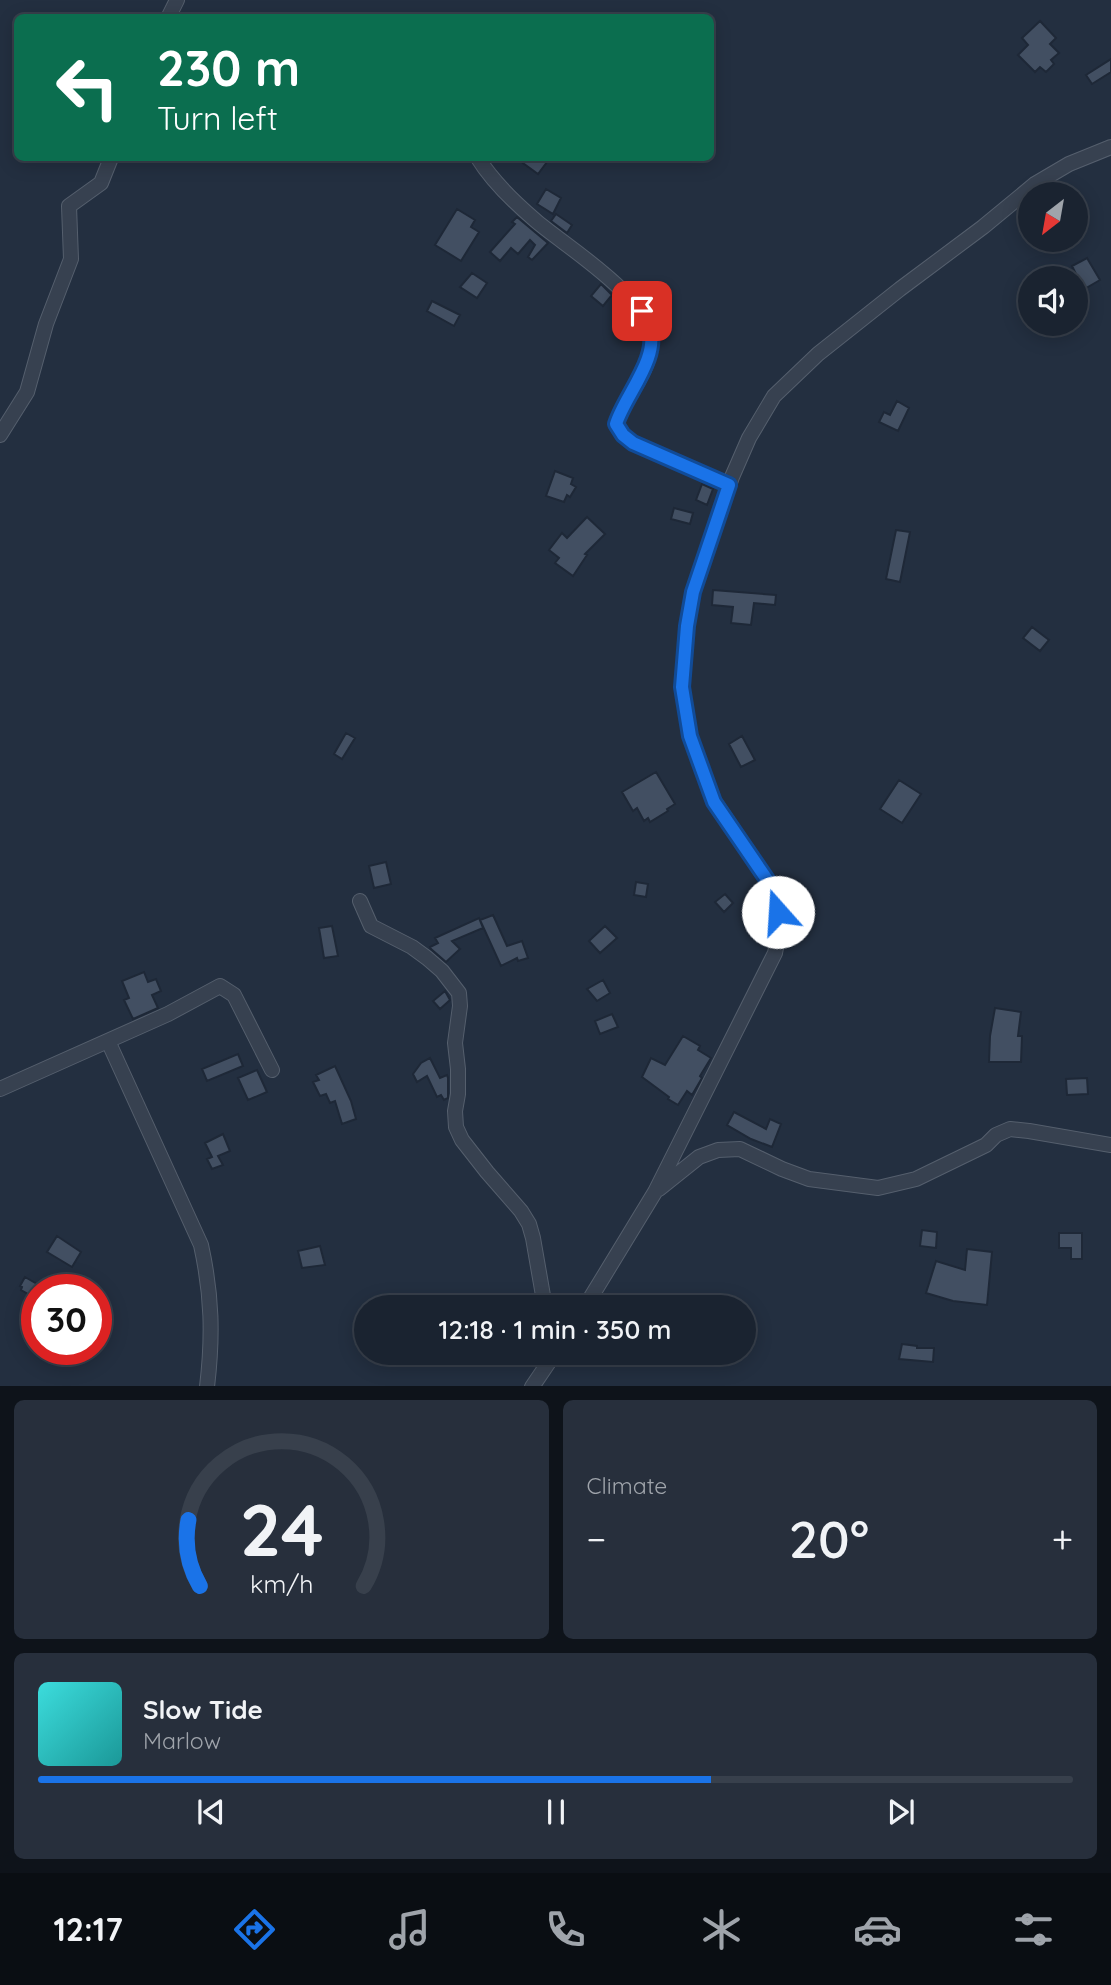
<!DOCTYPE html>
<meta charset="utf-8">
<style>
:root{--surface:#1a2330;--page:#272f3c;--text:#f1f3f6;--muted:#9fa4ab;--line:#38404c;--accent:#1a73e8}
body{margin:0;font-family:Quicksand,sans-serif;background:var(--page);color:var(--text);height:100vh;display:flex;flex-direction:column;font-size:26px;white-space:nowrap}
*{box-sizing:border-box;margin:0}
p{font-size:23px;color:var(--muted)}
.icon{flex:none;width:38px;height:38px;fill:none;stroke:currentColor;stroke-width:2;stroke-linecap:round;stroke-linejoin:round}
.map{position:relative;height:1386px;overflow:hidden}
.drawer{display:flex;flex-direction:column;gap:14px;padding:14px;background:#0e131a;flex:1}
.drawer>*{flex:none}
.guide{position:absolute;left:14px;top:14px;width:700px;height:147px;border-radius:10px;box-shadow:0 4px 18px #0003,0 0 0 2px var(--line);background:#0b6e4f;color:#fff;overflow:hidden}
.needle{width:46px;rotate:211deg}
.buttons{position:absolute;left:1018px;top:182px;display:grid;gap:14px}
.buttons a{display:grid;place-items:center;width:70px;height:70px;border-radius:50%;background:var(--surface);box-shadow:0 4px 18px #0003,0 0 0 2px var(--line);font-size:35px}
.speed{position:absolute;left:21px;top:1274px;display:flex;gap:14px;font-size:35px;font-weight:700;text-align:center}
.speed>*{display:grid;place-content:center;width:91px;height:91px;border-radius:50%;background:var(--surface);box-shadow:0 4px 18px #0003,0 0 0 2px var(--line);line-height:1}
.speed .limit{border:10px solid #d22;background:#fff;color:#111}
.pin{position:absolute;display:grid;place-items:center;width:60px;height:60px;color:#fff;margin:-30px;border-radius:14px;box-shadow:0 4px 10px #0006}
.me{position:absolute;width:77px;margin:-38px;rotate:341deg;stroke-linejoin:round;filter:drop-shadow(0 0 5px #0008)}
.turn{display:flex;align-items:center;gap:24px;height:147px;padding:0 28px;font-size:32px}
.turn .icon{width:91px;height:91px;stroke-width:2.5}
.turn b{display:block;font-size:49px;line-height:60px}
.big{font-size:52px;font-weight:600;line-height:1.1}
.drawer .card{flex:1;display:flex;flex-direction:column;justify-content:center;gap:10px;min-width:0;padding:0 24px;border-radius:10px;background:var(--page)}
.drawer .dial{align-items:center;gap:0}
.dial svg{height:182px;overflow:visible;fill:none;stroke:var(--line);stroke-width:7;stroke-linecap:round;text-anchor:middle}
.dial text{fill:var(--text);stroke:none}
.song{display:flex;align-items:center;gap:21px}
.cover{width:84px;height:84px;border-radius:10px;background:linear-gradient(135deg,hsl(180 70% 55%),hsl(180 70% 35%))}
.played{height:7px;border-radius:4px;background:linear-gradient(90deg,var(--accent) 65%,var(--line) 65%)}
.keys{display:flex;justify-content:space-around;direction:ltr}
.heat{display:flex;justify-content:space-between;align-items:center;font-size:38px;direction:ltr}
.drawer .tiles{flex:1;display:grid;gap:14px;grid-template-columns:1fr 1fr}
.card:last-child{grid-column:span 2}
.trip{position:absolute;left:354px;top:1295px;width:402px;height:70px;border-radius:35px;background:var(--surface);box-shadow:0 4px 18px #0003,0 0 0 2px var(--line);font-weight:600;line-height:70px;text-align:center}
.dock{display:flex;height:112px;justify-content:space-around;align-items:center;background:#0a0e13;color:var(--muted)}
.dock .icon{width:49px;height:49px}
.dock .active{color:var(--accent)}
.dock b{font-size:32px;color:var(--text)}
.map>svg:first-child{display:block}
.building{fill:#424f62;stroke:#1e2837;stroke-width:2}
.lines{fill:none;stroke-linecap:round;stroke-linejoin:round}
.minor-casing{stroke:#555f6d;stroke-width:16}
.minor{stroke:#374150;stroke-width:14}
.route-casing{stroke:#114b97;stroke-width:18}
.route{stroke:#1a73e8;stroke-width:12}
</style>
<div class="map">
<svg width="1111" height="1387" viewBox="0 0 1111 1387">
<rect width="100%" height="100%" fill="#232f40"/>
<path class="building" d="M 1040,21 L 1056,38 L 1050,44 L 1059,53 L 1051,60 L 1054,64 L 1046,72 L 1040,67 L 1035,72 L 1018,55 L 1028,45 L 1022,38 Z
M 1111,59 L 1111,72 L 1092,84 L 1086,75 Z
M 516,158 L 550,158 L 538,174 Z
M 546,189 L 561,198 L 553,214 L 537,204 Z
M 457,209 L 475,220 L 471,227 L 479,232 L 461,261 L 435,245 Z
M 556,214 L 572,225 L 567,233 L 551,221 Z
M 517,217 L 548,243 L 532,260 L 528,257 L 535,245 L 530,240 L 518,254 L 511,248 L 500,261 L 490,252 L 515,224 L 512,222 Z
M 1087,258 L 1100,280 L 1081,291 L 1076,283 L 1076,274 L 1072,266 Z
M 472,273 L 487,283 L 477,298 L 460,287 Z
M 601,284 L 612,295 L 603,306 L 591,296 Z
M 653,296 L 667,305 L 659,318 L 652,314 L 647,305 Z
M 432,301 L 460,315 L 454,326 L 427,311 Z
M 897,401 L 909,408 L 898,431 L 879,422 L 884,412 L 890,415 Z
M 555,471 L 573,478 L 571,484 L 576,487 L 570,497 L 567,495 L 564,502 L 546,496 Z
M 702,484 L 713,489 L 707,505 L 696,500 Z
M 674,508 L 693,513 L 690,524 L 671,519 Z
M 587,517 L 605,534 L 585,554 L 587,555 L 573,576 L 555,563 L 559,558 L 549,550 L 562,533 L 567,538 Z
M 896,530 L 910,532 L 900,582 L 886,579 Z
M 713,590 L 776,595 L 775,605 L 754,603 L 751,625 L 731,623 L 733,607 L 712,605 Z
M 1032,627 L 1049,640 L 1040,651 L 1023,638 Z
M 346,733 L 355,738 L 342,759 L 334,754 Z
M 742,736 L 755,760 L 741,767 L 729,744 Z
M 656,772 L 675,804 L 667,809 L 668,811 L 650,822 L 648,818 L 644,821 L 637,808 L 633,811 L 622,792 Z
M 899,780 L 921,794 L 902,823 L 880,809 Z
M 386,862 L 391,884 L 374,888 L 369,866 Z
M 636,882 L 648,884 L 646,897 L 634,895 Z
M 725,894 L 733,903 L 724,912 L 715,902 Z
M 493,915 L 507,946 L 522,941 L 528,958 L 518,961 L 517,958 L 501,966 L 480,920 Z
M 479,918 L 483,928 L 452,941 L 460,949 L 446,962 L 431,949 L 430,947 L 438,943 L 435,938 Z
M 332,926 L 338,956 L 324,958 L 319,928 Z
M 605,926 L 617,938 L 600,953 L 589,941 Z
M 144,972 L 148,982 L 156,979 L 161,991 L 152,995 L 158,1008 L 133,1019 L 124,1000 L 129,998 L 122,981 Z
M 603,980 L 610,993 L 597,1001 L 587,989 Z
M 445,991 L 450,1000 L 440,1009 L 433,1001 Z
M 995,1008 L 1021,1012 L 1018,1036 L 1022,1036 L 1021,1062 L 989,1062 L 990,1036 Z
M 612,1014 L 618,1027 L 600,1034 L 595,1021 Z
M 683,1036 L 700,1046 L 698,1050 L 711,1058 L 700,1076 L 702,1078 L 692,1095 L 687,1091 L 678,1105 L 668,1099 L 669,1097 L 642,1077 L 651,1058 L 665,1065 Z
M 238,1054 L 243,1066 L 207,1081 L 202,1069 Z
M 430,1058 L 440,1078 L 447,1075 L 448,1078 L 448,1098 L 444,1100 L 441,1095 L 437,1097 L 427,1076 L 417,1082 L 413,1074 L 421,1063 Z
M 335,1066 L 351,1101 L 356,1119 L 342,1124 L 335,1101 L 330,1103 L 326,1094 L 320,1096 L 313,1082 L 319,1080 L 316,1075 Z
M 257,1070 L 267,1092 L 248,1100 L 238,1078 Z
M 1087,1078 L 1088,1094 L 1067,1095 L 1066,1079 Z
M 734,1112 L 766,1129 L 770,1119 L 781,1124 L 772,1147 L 751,1139 L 727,1125 Z
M 223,1134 L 230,1151 L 218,1156 L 223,1165 L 212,1169 L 207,1159 L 212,1157 L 205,1143 Z
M 922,1230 L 937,1232 L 936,1248 L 920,1246 Z
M 1059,1233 L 1082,1233 L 1082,1259 L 1071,1259 L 1071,1248 L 1059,1248 Z
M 57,1236 L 81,1252 L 72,1267 L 47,1252 Z
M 320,1246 L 325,1265 L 302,1268 L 298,1251 Z
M 967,1249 L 992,1252 L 987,1305 L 953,1301 L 926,1293 L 936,1261 L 965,1270 Z
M 25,1277 L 37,1284 L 37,1299 L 21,1290 L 22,1287 L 20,1286 Z
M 902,1344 L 917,1346 L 917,1348 L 934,1348 L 933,1362 L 899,1359 Z"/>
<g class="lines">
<defs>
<path id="minor" d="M 168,18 L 177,0
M 478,158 C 492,181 514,202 535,220 C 567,248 656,300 651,346 C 648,374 625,397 616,424 L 623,435 L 633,443 L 729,485
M 0,435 L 27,392 L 46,324 L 71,259 L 69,206 L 101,183 L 111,158
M 360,901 L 371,926 L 412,947 L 427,958 L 442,971 L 459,993 L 460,1006 L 455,1043 L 458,1069 L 458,1094 L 455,1111 L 456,1127 L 462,1140 L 487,1172 L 521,1211 L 529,1224 L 533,1238 L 545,1307
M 108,1041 L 201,1245 C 212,1295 213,1336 207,1387
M 0,1089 L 168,1014 L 220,986 L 234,995 L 272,1070
M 659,1189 L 699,1157 L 718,1150 L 740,1149 L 782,1169 L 809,1179 L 878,1188 L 916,1179 L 986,1145 L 996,1135 L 1010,1129 L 1029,1131 L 1111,1145
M 585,1307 L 655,1192 L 775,953 L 779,932 L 778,912 L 770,884 L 714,801 L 690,736 L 682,687 L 687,626 L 693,591 L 732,477 L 749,438 L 774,396 L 818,354 L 900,289 L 983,227 L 1035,184 L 1069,164 L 1111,147
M 532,1387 L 555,1353"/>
</defs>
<use href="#minor" class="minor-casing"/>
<use href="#minor" class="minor"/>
</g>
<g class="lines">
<defs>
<path id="route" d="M 642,311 C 644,316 647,321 649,326 C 661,357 625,395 616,424 L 623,435 L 633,443 L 729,485 L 693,592 L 687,626 L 682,687 L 690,736 L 714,802 L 770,884 L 778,912"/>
</defs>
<use href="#route" class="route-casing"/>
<use href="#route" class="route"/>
</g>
</svg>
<div class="buttons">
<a><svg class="needle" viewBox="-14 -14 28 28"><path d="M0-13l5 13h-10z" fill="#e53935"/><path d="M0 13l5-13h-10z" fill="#9fa4ab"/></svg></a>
<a><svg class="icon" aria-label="sound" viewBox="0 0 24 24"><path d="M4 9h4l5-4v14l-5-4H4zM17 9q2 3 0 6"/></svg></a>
</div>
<div class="speed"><div class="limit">30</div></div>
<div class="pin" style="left:642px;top:311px;background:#d93025"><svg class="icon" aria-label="arrive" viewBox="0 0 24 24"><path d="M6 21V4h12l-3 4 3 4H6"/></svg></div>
<svg class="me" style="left:778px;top:912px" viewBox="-20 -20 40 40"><circle r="19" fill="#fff"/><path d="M0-13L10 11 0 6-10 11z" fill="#1a73e8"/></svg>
<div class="trip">12:18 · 1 min · 350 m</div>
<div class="guide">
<div class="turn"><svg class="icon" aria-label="left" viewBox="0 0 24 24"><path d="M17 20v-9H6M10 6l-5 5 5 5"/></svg><div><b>230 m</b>Turn left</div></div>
</div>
</div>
<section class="drawer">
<div class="tiles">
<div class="card dial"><svg viewBox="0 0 100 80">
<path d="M14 69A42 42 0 1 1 86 69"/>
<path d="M14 69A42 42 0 0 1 9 40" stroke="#1a73e8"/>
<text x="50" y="56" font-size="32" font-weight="700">24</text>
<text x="50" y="72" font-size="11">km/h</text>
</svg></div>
<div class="card"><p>Climate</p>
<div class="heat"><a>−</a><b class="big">20°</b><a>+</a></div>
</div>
<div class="card">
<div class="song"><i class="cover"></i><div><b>Slow Tide</b><p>Marlow</p></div></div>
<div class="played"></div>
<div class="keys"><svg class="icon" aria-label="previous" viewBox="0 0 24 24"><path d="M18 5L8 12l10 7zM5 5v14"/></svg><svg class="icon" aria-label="pause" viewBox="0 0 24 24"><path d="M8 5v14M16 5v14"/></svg><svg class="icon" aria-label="next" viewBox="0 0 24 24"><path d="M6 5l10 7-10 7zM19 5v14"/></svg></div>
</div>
</div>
</section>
<nav class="dock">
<b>12:17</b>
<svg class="icon active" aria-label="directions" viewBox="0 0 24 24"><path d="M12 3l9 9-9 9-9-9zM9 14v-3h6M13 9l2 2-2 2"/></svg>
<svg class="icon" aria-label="music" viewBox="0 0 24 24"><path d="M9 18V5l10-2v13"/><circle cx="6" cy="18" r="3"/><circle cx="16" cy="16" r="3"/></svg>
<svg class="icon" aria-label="phone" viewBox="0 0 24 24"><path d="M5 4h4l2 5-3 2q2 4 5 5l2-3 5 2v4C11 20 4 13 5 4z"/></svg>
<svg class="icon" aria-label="climate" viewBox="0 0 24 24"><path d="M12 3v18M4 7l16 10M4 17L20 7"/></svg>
<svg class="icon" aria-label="car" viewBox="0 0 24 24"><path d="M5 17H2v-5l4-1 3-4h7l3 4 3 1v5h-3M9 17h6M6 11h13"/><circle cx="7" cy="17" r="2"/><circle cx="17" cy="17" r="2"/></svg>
<svg class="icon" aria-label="filters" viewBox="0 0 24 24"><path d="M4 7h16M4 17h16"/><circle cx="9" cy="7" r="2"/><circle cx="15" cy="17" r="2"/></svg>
</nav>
